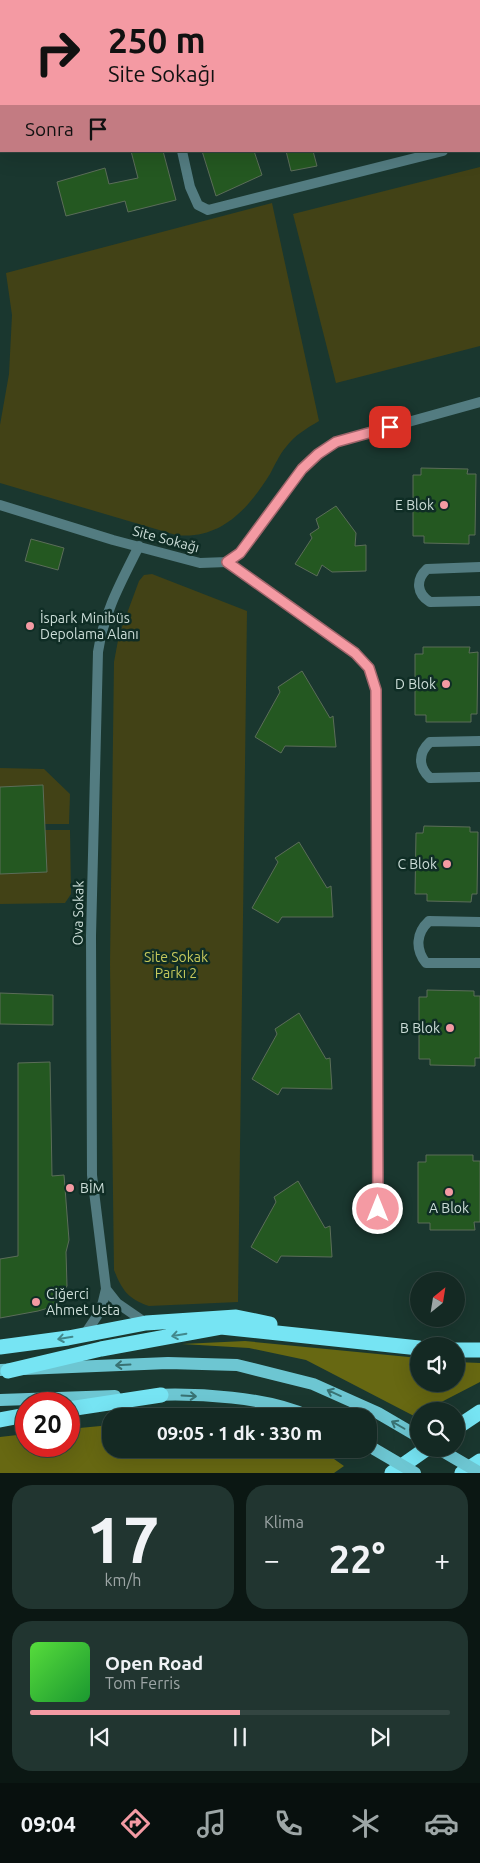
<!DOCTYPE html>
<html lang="tr">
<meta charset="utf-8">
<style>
:root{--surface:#142923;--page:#213530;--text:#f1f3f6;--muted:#9da6a6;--line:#334541;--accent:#f49aa3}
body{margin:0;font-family:Ubuntu,sans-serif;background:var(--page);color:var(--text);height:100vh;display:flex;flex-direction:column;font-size:19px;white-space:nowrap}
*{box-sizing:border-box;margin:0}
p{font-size:16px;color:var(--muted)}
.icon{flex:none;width:28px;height:28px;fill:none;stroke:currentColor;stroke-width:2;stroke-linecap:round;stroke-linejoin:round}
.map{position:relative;height:1473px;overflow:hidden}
.drawer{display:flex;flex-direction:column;gap:12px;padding:12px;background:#0b1713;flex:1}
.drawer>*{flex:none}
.guide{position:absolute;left:0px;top:0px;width:480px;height:152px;box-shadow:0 5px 20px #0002,0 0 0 1px var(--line);background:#f49aa3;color:#111;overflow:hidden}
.needle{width:32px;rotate:30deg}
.controls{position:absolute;left:410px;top:1272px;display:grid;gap:10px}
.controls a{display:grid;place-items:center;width:55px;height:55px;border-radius:50%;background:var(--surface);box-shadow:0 5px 20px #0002,0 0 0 1px var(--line);font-size:25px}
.speed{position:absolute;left:15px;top:1392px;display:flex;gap:10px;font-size:25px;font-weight:700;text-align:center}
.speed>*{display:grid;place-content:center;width:65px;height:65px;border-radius:50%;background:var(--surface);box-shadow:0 5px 20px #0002,0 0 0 1px var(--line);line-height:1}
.speed .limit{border:8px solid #d22;background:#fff;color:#111}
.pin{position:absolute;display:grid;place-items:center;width:42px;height:42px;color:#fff;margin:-21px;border-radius:10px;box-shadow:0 2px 8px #0006}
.me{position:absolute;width:55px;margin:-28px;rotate:0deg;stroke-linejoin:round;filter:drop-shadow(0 0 4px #0008)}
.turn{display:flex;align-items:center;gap:18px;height:105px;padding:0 25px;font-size:22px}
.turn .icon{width:65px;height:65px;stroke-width:2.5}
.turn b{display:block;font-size:35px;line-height:42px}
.then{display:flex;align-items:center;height:48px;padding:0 25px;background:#0003;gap:10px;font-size:19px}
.big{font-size:38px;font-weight:700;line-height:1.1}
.drawer .tile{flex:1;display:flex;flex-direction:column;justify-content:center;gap:8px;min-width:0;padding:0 18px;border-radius:20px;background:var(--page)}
.drawer .dial{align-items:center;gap:0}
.dial b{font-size:65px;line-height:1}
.song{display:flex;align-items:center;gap:15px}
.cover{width:60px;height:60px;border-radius:8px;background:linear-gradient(135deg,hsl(110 70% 55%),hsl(130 70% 35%))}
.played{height:5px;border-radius:2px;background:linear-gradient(90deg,var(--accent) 50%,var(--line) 50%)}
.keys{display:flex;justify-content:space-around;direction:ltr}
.heat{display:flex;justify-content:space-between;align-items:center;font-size:28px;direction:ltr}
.drawer .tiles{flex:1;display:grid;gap:12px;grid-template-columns:1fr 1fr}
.tile:last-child{grid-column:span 2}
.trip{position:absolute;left:102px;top:1408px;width:275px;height:50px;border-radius:20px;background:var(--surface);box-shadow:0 5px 20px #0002,0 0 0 1px var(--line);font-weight:700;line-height:50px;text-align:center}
.dock{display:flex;height:80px;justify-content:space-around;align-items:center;background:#08100e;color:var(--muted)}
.dock .icon{width:35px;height:35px}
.dock .active{color:var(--accent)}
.dock b{font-size:22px;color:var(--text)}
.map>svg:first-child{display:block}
.green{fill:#424216}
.forest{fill:#676812}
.building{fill:#245821;stroke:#5b6d59}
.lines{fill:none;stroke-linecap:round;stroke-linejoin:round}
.service{stroke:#537c81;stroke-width:10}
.minor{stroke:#537c81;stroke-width:10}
.primary{stroke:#6dc6d2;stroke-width:12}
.motorway{stroke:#76e4f3;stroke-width:15}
.primary-bridge{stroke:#6dc6d2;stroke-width:12}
.oneway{stroke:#42888c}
.oneway2{stroke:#397273}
.route-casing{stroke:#9f646a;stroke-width:12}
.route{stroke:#f49aa3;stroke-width:9}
.poi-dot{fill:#f49aa3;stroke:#0f2d25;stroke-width:2}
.labels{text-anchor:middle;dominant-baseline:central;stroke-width:5;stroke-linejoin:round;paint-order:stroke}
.poi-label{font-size:14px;fill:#cdded9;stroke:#0f2d25;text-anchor:end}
.street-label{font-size:14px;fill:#cdded9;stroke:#0f2d25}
.park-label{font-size:14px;fill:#c6c95c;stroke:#0f2d25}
</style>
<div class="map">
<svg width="480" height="1473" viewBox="0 0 480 1473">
<rect width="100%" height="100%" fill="#1a372f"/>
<path class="green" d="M 480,167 L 480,346 L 336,383 L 293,214 Z
M 272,203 L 319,421 C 307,428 295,435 286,447 C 279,455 275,465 270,474 C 248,509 221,540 176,535 L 0,483 L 0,425 L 9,374 L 12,315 L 6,273 Z
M 152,574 L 247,611 L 238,1302 L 149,1306 C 128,1299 122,1290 114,1270 L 110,965 L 114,662 L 119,635 L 139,581 L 144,575 Z
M 0,768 L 44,769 L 70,794 L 69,824 L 45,824 L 45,830 L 70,830 L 71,894 L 65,903 L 0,904 Z"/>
<path class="forest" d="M 245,1341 L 419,1358 L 419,1384 L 456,1384 L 456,1362 L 480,1363 L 480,1382 L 424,1411 L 419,1411 L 419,1414 L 414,1416 L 306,1360 L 249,1348 L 182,1344 Z
M 111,1425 L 111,1449 L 316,1449 L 324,1452 L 344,1466 L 334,1473 L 0,1473 L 0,1437 L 26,1434 L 26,1446 L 69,1446 L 69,1429 Z"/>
<path class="building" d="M 131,151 L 163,151 L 176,200 L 128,212 L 125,201 L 66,216 L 57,182 L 105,168 L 109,184 L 138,178 Z
M 202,151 L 254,151 L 262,175 L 216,196 Z
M 286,151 L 313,151 L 317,166 L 291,171 Z
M 421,468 L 468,469 L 467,474 L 476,474 L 475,535 L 469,535 L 469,544 L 424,543 L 424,536 L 413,536 L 413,475 L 421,475 Z
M 336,506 L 356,533 L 355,546 L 366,545 L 366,571 L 332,572 L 322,565 L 317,576 L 295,564 L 312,538 L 310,534 L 319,528 L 316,519 Z
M 31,539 L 64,548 L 58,570 L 25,561 Z
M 423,647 L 470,647 L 469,653 L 478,652 L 477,714 L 471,714 L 471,722 L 426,722 L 426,715 L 415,715 L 415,654 L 423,654 Z
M 302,671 L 330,718 L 333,716 L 336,747 L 285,746 L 281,753 L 255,737 L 280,692 L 278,687 Z
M 43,785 L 47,872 L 0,874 L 0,787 Z
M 424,826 L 470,827 L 470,832 L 478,832 L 477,894 L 472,894 L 471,902 L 427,901 L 427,894 L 415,894 L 416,833 L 423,833 Z
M 299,842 L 327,888 L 331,886 L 333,917 L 282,917 L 278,923 L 252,908 L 278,862 L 275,858 Z
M 427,990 L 474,991 L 474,996 L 480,996 L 480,1058 L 475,1058 L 475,1066 L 430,1065 L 430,1059 L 419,1059 L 419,997 L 427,997 Z
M 0,993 L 53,995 L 53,1025 L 0,1024 Z
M 299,1013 L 326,1059 L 330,1058 L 332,1089 L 282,1088 L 278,1095 L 252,1079 L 277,1034 L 275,1029 Z
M 50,1062 L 52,1176 L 64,1175 L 69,1240 L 66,1252 L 67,1286 L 55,1306 L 38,1311 L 0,1318 L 0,1259 L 18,1256 L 18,1063 Z
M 426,1155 L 473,1155 L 473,1161 L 480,1161 L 480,1222 L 474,1222 L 475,1230 L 430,1230 L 430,1223 L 418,1223 L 418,1162 L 426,1162 Z
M 298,1181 L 325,1228 L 330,1226 L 332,1257 L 281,1256 L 277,1263 L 251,1247 L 276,1202 L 274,1197 Z"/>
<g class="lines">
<path class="service" d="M 150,0 L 150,1
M 250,1 L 252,0
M 479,142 L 480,142
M 182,151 L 190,187 L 198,205 L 208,210 L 443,151
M 227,562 L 355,653 L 369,668 L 376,690 L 378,1209
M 480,567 L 427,569 C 415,580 417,594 430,602 L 480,601
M 480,741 L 430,742 C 418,753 418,767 430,778 L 480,777
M 480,922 L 429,921 C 416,933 415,949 426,963 L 480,963"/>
<path class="minor" d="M 0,505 L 113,540 L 200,563 L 227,562 L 240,553 L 302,469 L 318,454 L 336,442 L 480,402
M 106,1289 L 117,1303 L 146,1323
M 85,1334 L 101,1310 L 106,1289 L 92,1175 L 91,936 L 98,652 C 104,612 121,582 139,546"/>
<path class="primary" d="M 0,1370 L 168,1363 L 237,1365 L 313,1384 L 378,1413 L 419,1437
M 152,1395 C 198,1393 267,1397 308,1416
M 0,1400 L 115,1396"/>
<path class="motorway" d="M 0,1347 L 68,1338 L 146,1323 L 236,1317 L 270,1324
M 456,1350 L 480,1350
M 8,1371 L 101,1349 L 221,1327 L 419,1348
M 69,1409 L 161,1395
M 0,1420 L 26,1415
M 456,1428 L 480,1412
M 392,1473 L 426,1449
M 462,1473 L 480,1461"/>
<path class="primary-bridge" d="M 369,1446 L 415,1473
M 439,1449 L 480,1473"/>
</g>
<defs><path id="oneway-shaft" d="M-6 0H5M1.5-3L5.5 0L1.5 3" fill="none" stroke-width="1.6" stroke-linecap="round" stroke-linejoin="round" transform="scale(1.25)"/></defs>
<g class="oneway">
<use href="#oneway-shaft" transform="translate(179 1335) rotate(170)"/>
<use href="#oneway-shaft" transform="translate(65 1338) rotate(171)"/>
</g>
<g class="oneway2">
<use href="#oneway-shaft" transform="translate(123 1365) rotate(177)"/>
<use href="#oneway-shaft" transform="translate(334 1393) rotate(-156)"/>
<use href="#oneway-shaft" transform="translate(189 1396) rotate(3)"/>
<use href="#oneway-shaft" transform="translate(398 1425) rotate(-150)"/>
</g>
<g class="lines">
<defs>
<path id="route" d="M 378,1209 L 376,690 L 369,668 L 355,653 L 227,562 L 240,553 L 302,469 L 318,454 L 336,442 L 390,427"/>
</defs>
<use href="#route" class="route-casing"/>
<use href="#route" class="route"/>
</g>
<g class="poi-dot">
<circle cx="444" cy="505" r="5"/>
<circle cx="30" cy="626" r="5"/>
<circle cx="446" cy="684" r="5"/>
<circle cx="447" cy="864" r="5"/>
<circle cx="450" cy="1028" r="5"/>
<circle cx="70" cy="1188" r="5"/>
<circle cx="449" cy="1192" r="5"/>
<circle cx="36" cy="1302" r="5"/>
</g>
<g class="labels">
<g class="poi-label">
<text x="434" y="505">E Blok</text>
<text x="40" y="618" text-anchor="start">İspark Minibüs<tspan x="40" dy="16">Depolama Alanı</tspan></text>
<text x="436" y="684">D Blok</text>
<text x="437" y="864">C Blok</text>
<text x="440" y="1028">B Blok</text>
<text x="80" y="1188" text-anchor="start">BİM</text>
<text x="449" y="1208" text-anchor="middle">A Blok</text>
<text x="46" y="1294" text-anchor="start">Ciğerci<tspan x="46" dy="16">Ahmet Usta</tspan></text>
</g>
<g class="street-label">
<text transform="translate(166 539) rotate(15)">Site Sokağı</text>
<text transform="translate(78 913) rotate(-89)">Ova Sokak</text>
</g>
<g class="park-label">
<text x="176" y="957">Site Sokak<tspan x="176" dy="16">Parkı 2</tspan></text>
</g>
</g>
</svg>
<div class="controls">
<a><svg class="needle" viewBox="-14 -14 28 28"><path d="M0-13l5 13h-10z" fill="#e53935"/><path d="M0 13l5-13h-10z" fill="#9da6a6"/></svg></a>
<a><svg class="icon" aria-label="sound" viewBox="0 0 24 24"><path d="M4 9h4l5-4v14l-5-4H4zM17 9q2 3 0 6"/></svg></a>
<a><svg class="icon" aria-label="search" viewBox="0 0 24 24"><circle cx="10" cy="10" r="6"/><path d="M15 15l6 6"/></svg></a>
</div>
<div class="speed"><div class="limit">20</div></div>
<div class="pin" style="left:390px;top:427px;background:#d93025"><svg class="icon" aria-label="arrive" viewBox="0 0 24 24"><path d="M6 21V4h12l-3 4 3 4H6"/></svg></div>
<svg class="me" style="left:378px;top:1209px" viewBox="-20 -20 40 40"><circle r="17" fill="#f49aa3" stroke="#fff" stroke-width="3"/><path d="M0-11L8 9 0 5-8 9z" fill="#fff"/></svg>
<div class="trip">09:05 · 1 dk · 330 m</div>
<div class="guide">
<div class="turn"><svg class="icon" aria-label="right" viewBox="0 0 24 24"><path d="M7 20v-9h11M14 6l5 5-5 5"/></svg><div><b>250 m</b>Site Sokağı</div></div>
<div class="then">Sonra<svg class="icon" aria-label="arrive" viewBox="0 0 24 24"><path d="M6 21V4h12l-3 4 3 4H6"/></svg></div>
</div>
</div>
<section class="drawer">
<div class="tiles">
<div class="tile dial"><b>17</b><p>km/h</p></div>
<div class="tile"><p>Klima</p>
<div class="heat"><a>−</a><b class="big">22°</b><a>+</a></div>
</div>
<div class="tile">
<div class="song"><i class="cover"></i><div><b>Open Road</b><p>Tom Ferris</p></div></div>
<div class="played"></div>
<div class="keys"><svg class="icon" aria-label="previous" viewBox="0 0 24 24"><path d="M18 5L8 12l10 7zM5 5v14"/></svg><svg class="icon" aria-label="pause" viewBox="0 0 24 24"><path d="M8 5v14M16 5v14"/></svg><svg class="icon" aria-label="next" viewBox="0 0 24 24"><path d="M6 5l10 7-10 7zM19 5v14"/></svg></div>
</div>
</div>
</section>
<nav class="dock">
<b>09:04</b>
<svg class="icon active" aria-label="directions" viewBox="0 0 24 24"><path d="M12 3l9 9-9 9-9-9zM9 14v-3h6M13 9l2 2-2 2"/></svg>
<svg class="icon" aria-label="music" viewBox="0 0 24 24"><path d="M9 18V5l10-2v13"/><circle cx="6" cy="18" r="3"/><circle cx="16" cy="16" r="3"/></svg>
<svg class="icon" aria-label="phone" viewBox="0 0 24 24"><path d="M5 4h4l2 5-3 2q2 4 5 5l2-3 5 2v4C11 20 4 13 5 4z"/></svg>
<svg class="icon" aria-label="climate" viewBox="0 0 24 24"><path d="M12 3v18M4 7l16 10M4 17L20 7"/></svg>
<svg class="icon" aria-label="car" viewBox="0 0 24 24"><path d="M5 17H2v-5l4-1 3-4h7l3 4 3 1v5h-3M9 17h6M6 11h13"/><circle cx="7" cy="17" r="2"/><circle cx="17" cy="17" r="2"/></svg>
</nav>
